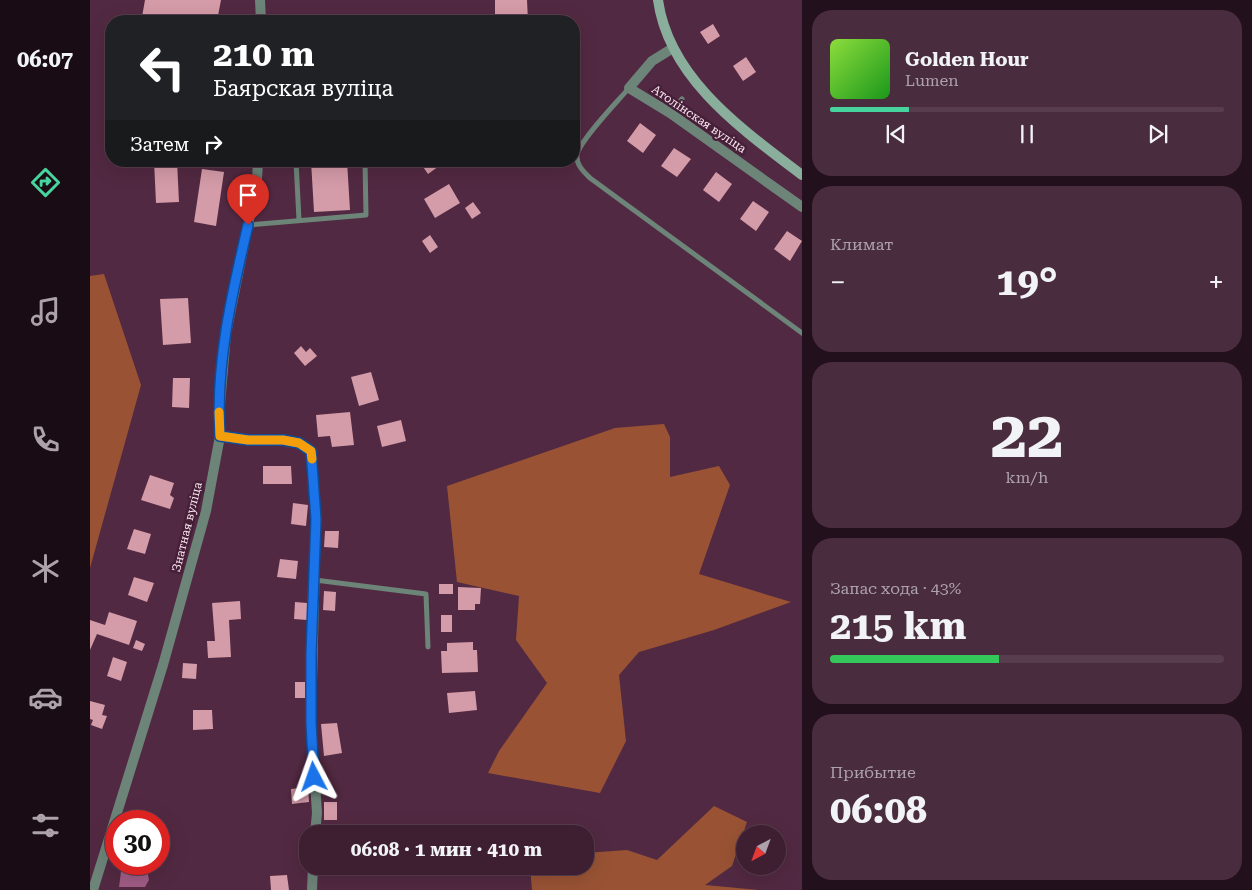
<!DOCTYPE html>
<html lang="ru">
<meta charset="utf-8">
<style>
:root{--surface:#3e1f32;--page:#492c3e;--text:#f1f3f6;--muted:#ada2ac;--line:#573d4d;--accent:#47d49e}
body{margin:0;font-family:"Roboto Serif",serif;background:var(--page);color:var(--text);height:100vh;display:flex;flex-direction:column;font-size:19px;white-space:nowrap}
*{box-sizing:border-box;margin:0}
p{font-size:16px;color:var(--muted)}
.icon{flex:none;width:28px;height:28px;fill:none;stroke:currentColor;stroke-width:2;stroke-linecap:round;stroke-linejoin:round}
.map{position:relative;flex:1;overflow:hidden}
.sheet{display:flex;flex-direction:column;gap:10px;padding:10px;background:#22111c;width:450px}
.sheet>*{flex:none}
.hud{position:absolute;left:15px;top:15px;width:475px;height:152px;border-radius:20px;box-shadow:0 5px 20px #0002,0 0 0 1px var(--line);background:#202124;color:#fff;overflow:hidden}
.needle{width:32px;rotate:221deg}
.fabs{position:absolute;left:646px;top:825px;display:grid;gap:10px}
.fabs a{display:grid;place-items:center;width:50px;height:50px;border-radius:50%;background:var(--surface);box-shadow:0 5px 20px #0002,0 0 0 1px var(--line);font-size:25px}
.speed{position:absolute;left:15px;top:810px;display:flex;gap:10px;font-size:25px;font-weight:700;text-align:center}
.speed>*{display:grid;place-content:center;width:65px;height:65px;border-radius:50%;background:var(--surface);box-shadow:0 5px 20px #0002,0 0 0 1px var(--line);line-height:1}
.speed .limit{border:8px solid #d22;background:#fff;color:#111}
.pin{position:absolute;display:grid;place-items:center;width:42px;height:42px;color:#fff;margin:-51px -21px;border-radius:50% 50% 50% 0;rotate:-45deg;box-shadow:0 0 5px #0007}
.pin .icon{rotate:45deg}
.me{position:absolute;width:55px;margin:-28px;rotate:356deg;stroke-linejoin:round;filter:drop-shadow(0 0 4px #0008)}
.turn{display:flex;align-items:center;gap:18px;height:105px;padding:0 25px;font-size:22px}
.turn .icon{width:65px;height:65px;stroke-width:2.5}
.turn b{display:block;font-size:35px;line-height:42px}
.then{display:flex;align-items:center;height:48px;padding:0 25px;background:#0003;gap:10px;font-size:19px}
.big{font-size:38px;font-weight:700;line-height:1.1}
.sheet .card{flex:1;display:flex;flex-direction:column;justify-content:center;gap:8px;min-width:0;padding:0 18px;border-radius:20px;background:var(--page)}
.sheet .dial{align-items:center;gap:0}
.dial b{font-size:65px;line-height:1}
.song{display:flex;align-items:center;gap:15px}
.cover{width:60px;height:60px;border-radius:8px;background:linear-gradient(135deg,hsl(90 70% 55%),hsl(120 70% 35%))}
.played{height:5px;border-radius:2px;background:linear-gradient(90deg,var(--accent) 20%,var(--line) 20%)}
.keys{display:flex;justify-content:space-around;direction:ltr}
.heat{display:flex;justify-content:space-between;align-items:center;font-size:28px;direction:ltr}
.charge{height:8px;border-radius:4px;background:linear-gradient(90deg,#34c759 43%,var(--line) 0)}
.trip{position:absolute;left:209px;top:825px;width:295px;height:50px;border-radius:20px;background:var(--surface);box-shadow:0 5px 20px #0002,0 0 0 1px var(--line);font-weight:700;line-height:50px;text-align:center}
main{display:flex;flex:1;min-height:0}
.menu{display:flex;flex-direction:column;width:90px;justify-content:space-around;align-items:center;background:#190c14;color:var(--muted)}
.menu .icon{width:35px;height:35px}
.menu .selected{color:var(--accent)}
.menu b{font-size:22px;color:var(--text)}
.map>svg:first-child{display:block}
.forest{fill:#995334}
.water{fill:#9f5c85}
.building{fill:#d49ba8}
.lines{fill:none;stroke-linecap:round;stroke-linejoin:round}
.lane{stroke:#6d8479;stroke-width:5}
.street{stroke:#6d8479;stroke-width:10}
.secondary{stroke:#8aae9c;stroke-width:10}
.route-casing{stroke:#114b97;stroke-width:12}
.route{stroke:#1a73e8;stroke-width:9}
.slow{stroke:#f59e0b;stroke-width:9}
.labels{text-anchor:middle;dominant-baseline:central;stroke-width:5;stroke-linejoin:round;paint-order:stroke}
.street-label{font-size:12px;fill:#fce7f2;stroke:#461f38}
</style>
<main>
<nav class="menu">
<b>06:07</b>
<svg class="icon selected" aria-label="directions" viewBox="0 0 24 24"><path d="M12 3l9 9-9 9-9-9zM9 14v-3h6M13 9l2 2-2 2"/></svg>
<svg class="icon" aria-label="music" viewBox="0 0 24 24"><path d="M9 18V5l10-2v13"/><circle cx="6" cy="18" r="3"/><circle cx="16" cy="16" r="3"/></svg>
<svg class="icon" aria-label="phone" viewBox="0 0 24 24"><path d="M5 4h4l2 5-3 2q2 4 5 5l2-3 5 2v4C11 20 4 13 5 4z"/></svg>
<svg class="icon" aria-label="climate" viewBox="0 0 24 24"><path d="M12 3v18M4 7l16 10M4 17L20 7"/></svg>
<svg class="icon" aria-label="car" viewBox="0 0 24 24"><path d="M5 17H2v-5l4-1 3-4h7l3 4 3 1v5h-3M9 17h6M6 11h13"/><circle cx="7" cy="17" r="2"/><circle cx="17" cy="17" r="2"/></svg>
<svg class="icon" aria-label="filters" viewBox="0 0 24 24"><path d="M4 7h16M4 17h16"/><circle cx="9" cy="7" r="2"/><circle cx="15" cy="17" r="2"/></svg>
</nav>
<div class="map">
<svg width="712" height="890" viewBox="0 0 712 890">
<rect width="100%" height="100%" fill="#522942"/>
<path class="forest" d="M 14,274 L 51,385 L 0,568 L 0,276 Z
M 574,424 L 580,437 L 580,477 L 629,466 L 640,485 L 609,574 L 701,602 L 624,630 L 549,652 L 529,675 L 536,741 L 510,793 L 398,773 L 409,751 L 457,683 L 426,640 L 429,596 L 367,582 L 357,486 L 525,428 Z
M 624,806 L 657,822 L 642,866 L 615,885 L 669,890 L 442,890 L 440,866 L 495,866 L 495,853 L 537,850 L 567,860 Z"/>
<path class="water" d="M 32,864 L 56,864 L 59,880 L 55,887 L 29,887 Z"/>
<path class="building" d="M 55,0 L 131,0 L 127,21 L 75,21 L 52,17 Z
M 405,0 L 437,0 L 438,21 L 405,21 Z
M 623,24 L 630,36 L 618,44 L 610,32 Z
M 656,57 L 666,72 L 653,81 L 643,66 Z
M 550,123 L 566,135 L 553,153 L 537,141 Z
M 584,148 L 601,159 L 587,177 L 571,166 Z
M 64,161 L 87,161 L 89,202 L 66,203 Z
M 221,161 L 257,161 L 260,210 L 224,212 Z
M 329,161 L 356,161 L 338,174 Z
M 112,169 L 134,172 L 126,226 L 104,222 Z
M 626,172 L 642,184 L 629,202 L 613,190 Z
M 359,184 L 370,203 L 345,218 L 334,199 Z
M 663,201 L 679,212 L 666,231 L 650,219 Z
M 383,202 L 391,213 L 382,219 L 375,208 Z
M 697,231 L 712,241 L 700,261 L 684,249 Z
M 340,235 L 348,247 L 340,253 L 332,241 Z
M 98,298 L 101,343 L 73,345 L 70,299 Z
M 211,346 L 216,352 L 220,348 L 227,356 L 215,366 L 204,353 Z
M 281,372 L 289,400 L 269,406 L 261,377 Z
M 83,378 L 100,378 L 99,408 L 82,407 Z
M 260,412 L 264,445 L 242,447 L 240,436 L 228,437 L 226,415 Z
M 311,420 L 316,441 L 292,447 L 287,426 Z
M 173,466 L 201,466 L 202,484 L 173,484 Z
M 60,475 L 84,483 L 80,495 L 84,498 L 80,509 L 51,500 Z
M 203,503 L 218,505 L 216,526 L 201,524 Z
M 44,529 L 61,534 L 55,554 L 37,549 Z
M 235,531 L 249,531 L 248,548 L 234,547 Z
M 190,559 L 208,561 L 206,579 L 187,577 Z
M 44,577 L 64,583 L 57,602 L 38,595 Z
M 349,584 L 363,584 L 363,594 L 349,594 Z
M 368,587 L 391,588 L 390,604 L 385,604 L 385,610 L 368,610 Z
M 234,591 L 246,592 L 245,611 L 233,610 Z
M 150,601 L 151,619 L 139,620 L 141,657 L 118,658 L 117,641 L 125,641 L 122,603 Z
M 205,602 L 217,603 L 217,620 L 204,619 Z
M 19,612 L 47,621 L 39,645 L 7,634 L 0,650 L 0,620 L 15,625 Z
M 351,615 L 362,615 L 362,632 L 351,632 Z
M 46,640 L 55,644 L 52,651 L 43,648 Z
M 383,642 L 383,650 L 387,650 L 388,672 L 352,673 L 351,651 L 357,651 L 357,643 Z
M 23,657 L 37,662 L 31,681 L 17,676 Z
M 93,663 L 107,664 L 106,679 L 92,678 Z
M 205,682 L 215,682 L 215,698 L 205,698 Z
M 385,691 L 387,710 L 359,713 L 357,693 Z
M 0,701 L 15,705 L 12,715 L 17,716 L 12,729 L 1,725 L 3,720 L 0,719 Z
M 103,710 L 122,710 L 123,729 L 103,730 Z
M 247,723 L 252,753 L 234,756 L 231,724 Z
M 218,787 L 219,802 L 202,804 L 201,789 Z
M 234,802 L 247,802 L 247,820 L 234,820 Z
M 197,875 L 199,890 L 181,890 L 180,876 Z"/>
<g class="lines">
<path class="lane" d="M 539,88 C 528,101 489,141 487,155 C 486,165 494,172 500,178 L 712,333
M 580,113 L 592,99
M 206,161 L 209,220
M 159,225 L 276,215 L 275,161
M 225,580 L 336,594 L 338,647"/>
<path class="street" d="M 170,0 L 171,21
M 583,48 L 562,61 L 539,88 L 580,113 L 712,207
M 130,436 L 158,440 L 193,440 L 209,443 L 221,451 L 226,519 L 221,723 L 227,813 L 225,834
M 3,890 L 73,665 L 116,511 L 130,436 L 129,416 L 136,334 L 167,180 L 168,161
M 222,890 L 223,866"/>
<path class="secondary" d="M 568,0 C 579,79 653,130 712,175"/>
</g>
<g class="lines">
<defs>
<path id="route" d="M 158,225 C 142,293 125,366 130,436 L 158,440 L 193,440 L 209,443 L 221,451 L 226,519 L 221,655 L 221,723 L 224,777"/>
</defs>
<use href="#route" class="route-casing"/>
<use href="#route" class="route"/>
<path class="slow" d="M 129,412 L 130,436 L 158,440 L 193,440 L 209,443 L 221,451 L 222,459"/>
</g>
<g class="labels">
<g class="street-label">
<text transform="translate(609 119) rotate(34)">Атолінская вуліца</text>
<text transform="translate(97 527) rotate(-76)">Знатная вуліца</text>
</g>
</g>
</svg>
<div class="fabs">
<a><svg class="needle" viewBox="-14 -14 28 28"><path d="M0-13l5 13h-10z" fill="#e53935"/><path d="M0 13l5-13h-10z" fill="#ada2ac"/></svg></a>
</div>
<div class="speed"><div class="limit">30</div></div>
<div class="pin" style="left:158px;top:225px;background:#d93025"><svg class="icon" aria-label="arrive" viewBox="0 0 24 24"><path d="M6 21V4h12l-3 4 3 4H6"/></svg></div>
<svg class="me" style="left:224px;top:777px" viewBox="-20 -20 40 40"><path d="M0-17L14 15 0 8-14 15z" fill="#1a73e8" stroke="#fff" stroke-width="4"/></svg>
<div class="trip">06:08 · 1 мин · 410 m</div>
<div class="hud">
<div class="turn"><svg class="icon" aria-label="left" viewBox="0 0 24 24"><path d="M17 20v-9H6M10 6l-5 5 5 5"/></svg><div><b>210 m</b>Баярская вуліца</div></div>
<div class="then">Затем<svg class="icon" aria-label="right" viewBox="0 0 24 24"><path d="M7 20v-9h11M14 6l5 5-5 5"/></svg></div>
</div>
</div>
<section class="sheet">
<div class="card">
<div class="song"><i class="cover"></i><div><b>Golden Hour</b><p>Lumen</p></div></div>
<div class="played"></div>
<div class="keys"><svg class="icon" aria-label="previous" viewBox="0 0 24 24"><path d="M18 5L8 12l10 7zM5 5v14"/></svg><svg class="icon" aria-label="pause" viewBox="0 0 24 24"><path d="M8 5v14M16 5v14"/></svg><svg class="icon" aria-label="next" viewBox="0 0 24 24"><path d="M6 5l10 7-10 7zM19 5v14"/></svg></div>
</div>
<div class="card"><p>Климат</p>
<div class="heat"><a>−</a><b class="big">19°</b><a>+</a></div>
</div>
<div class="card dial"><b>22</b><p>km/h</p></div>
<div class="card"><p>Запас хода · 43%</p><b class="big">215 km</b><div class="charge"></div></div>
<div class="card"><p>Прибытие</p><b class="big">06:08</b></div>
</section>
</main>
